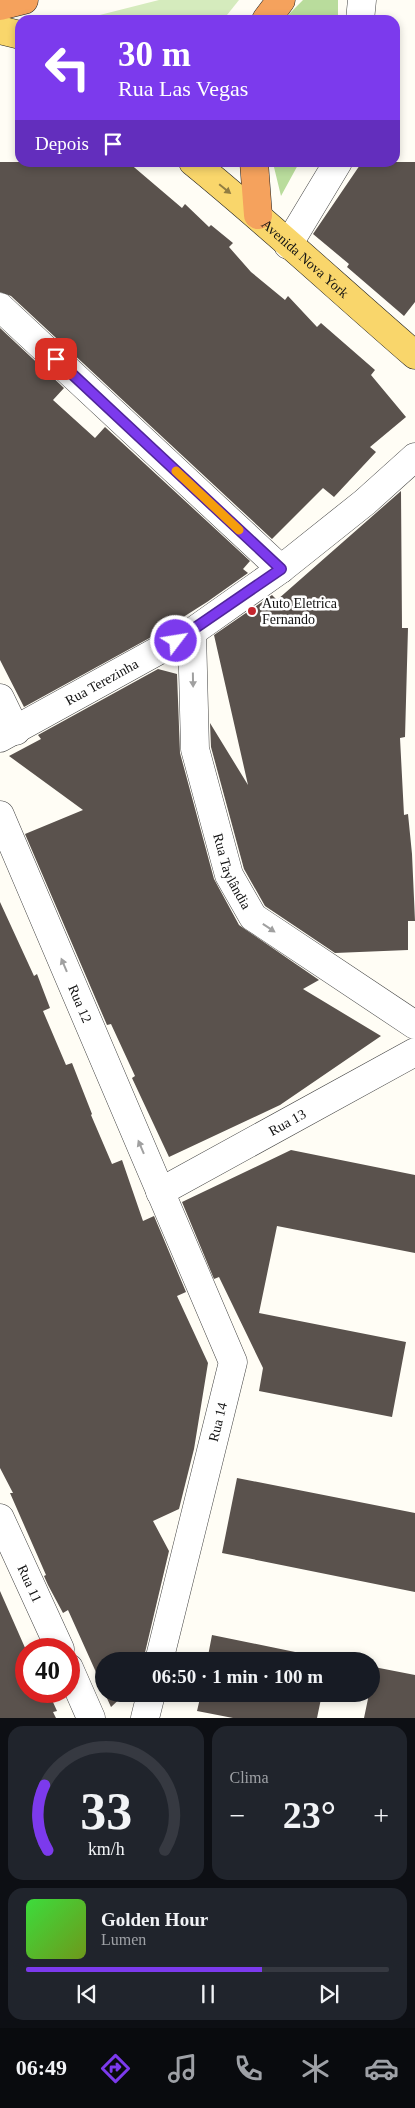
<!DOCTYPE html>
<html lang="pt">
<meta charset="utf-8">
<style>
:root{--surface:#171b24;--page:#20242c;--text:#f1f3f6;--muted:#9ea1a6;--line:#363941;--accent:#7c3aed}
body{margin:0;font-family:Georgia,serif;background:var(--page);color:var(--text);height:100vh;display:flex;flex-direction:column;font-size:19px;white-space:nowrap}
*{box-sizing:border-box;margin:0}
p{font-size:16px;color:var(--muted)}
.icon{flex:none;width:28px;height:28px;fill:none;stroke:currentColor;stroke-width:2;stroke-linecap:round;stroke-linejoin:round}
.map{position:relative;height:1718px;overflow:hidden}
.drawer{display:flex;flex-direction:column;gap:8px;padding:8px;background:#0d0f14;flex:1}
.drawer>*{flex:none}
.banner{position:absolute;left:15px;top:15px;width:385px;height:152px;border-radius:15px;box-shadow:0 2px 8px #0003;background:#7c3aed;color:#fff;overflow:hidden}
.speed{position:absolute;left:15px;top:1638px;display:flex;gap:10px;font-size:25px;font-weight:700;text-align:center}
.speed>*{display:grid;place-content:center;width:65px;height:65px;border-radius:50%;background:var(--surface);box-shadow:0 2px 8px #0003;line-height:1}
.speed .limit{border:8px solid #d22;background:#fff;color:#111}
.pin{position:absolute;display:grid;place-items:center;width:42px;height:42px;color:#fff;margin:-21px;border-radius:10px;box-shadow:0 2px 8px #0006}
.me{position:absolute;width:55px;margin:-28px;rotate:59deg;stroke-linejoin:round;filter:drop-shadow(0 0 4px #0008)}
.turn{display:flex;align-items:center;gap:18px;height:105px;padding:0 20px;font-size:22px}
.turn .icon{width:65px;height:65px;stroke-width:2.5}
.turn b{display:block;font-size:35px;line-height:42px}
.then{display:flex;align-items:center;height:48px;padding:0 20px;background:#0003;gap:10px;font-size:19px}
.big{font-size:38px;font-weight:700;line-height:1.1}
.drawer .widget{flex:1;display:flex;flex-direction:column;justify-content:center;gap:8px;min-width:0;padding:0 18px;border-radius:15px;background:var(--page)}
.drawer .dial{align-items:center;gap:0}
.dial svg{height:130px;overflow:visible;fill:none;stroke:var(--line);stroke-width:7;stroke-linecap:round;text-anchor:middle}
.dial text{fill:var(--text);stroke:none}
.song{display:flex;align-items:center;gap:15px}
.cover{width:60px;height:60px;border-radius:8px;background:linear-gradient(135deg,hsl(120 70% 55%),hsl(80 70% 35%))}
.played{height:5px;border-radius:2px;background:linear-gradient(90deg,var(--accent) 65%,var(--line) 65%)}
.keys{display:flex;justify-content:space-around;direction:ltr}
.heat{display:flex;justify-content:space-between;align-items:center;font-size:28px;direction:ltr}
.drawer .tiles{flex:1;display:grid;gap:8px;grid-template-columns:1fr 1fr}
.widget:last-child{grid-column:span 2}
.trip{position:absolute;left:95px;top:1652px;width:285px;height:50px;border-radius:25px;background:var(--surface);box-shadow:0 2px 8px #0003;font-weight:700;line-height:50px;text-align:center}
.tabs{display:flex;height:80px;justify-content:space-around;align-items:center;background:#090b0e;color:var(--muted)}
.tabs .icon{width:35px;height:35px}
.tabs .active{color:var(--accent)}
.tabs b{font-size:22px;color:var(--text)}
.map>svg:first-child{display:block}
.green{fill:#d5ebbd}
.forest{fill:#b9dc9c}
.building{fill:#5a524d}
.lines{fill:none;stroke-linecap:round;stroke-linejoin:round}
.minor-casing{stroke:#444;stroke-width:29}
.major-casing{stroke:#222;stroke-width:29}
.highway-casing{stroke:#222;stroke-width:29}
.minor{stroke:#fff;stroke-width:28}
.major{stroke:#f9d66b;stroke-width:28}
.highway{stroke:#f5a25d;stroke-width:28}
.oneway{fill:#917d42}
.oneway2{fill:#a0a0a0}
.route-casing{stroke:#51269a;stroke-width:12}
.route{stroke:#7c3aed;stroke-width:9}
.slow{stroke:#f59e0b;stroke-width:9}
.poi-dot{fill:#c4262e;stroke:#fff;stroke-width:2}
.labels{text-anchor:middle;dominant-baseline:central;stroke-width:5;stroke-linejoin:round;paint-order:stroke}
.street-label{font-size:14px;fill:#111;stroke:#fff}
.poi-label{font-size:14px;fill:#111;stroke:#fff;text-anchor:start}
</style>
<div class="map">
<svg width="415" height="1718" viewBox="0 0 415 1718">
<rect width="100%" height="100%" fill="#fffdf5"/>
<path class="green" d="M 159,0 L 239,0 L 223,20 L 80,20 Z"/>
<path class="forest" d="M 303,0 L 338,0 L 338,20 L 287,20 L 289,14 Z
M 273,163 L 299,163 L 281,196 Z"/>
<path class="building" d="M 0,162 L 128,162 L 182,208 L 185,204 L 209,227 L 211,225 L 233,243 L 229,247 L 251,272 L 285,300 L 288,296 L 317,327 L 321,323 L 375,370 L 371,375 L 406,417 L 370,447 L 376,452 L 334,497 L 323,488 L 272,539 L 11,296 L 0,292 Z
M 362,162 L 415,162 L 415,302 L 404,316 L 347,267 L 349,264 L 313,234 Z
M 0,328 L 64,388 L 53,400 L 95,438 L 105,427 L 250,561 L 243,569 L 248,573 L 207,602 L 155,635 L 24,707 L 0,660 Z
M 401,491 L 402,628 L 408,628 L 405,737 L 400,738 L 404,815 L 408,814 L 412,854 L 415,921 L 408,921 L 408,950 L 335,953 L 265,906 L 244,869 L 211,747 L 210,723 L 248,785 L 214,635 L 272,595 L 277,600 Z
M 158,669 L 177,674 L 180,753 L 214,879 L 239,925 L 319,980 L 303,989 L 381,1036 L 280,1105 L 169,1157 L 132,1078 L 135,1076 L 111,1024 L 107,1025 L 25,834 L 83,810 L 9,756 L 41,739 L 38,735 Z
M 0,902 L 34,976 L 37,974 L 50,1008 L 43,1011 L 66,1065 L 72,1063 L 92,1114 L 91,1115 L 112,1164 L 122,1160 L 143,1221 L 154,1216 L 186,1292 L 177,1296 L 208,1363 L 194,1449 L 179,1509 L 153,1521 L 169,1551 L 143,1661 L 104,1661 L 104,1690 L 68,1610 L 63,1613 L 48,1585 L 44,1576 L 46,1575 L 10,1493 L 13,1493 L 0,1468 Z
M 291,1150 L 415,1175 L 415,1253 L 277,1226 L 259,1313 L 406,1342 L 392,1417 L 259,1391 L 263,1368 L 219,1277 L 214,1279 L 182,1202 Z
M 237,1478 L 415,1513 L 415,1592 L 222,1553 Z
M 0,1591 L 26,1650 L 26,1691 L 48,1691 L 57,1711 L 53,1712 L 56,1718 L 0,1718 Z
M 212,1635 L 329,1659 L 328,1661 L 207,1661 Z
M 374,1667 L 415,1675 L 415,1718 L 364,1718 L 369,1694 L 371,1694 Z
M 105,1694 L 125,1694 L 111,1707 Z
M 201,1694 L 322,1694 L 317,1718 L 233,1718 L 197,1711 Z"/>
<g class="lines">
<defs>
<g id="minor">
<path d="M 360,20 L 362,0"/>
<path d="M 288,245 L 338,162"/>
<path d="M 0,307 L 281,569"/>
<path id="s1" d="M 192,632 L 195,749 L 229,875 L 253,917 L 415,1025"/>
<path d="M 0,698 L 16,731"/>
<path id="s2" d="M 0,738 L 192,632 L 281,569 L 365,502 L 415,457"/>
<path id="s3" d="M 0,815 L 233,1362 L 159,1661"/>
<path id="s4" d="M 160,1192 L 415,1052"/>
<path id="s5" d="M 0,1518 L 60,1649"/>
<path d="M 69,1668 L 91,1718"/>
<path d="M 145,1718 L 151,1694"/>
</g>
<g id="major">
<path d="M 0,30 L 20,35"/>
<path id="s6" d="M 193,162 C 269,224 341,291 415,355"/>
</g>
<path id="highway" d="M 0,6 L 24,0
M 266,20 L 281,0
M 254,162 L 258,215"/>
</defs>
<use href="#minor" class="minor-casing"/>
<use href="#major" class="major-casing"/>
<use href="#highway" class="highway-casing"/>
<use href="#minor" class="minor"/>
<use href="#major" class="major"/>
<use href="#highway" class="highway"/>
</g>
<defs><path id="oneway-solid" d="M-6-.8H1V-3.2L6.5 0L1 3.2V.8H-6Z" transform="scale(1.25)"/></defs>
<use class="oneway" href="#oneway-solid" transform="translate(225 189) rotate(39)"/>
<g class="oneway2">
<use href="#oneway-solid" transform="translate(193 680) rotate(89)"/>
<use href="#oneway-solid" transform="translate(269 928) rotate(34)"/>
<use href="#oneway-solid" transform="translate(64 965) rotate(-113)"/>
<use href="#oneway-solid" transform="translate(141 1147) rotate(-113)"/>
</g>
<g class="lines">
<defs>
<path id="route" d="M 56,359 L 281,569 L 176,641"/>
</defs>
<use href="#route" class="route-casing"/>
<use href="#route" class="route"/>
<path class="slow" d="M 176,471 L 239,530"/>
</g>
<circle class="poi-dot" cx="252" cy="611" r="5"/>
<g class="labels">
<g class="street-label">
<text stroke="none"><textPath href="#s6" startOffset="148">Avenida Nova York</textPath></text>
<text stroke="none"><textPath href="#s2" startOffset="116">Rua Terezinha</textPath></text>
<text stroke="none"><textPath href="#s1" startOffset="245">Rua Taylândia</textPath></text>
<text stroke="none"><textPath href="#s3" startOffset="205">Rua 12</textPath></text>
<text stroke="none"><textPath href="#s4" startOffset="145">Rua 13</textPath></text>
<text transform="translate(218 1422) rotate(-76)">Rua 14</text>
<text stroke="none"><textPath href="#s5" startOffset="72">Rua 11</textPath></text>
</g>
<g class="poi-label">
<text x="262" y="603">Auto Eletrica<tspan x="262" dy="16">Fernando</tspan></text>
</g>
</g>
</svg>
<div class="speed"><div class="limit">40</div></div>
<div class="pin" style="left:56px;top:359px;background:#d93025"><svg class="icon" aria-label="arrive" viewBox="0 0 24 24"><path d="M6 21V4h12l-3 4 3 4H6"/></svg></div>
<svg class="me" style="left:176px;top:641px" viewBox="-20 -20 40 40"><circle r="17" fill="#7c3aed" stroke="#fff" stroke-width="3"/><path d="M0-11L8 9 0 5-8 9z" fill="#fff"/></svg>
<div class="trip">06:50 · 1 min · 100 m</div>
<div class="banner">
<div class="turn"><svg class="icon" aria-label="left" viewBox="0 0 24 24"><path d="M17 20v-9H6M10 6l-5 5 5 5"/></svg><div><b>30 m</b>Rua Las Vegas</div></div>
<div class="then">Depois<svg class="icon" aria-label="arrive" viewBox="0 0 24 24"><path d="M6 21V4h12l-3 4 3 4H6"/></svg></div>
</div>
</div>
<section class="drawer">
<div class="tiles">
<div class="widget dial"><svg viewBox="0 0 100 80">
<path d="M14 69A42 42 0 1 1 86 69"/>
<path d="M14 69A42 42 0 0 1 12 29" stroke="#7c3aed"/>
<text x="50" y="56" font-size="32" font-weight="700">33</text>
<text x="50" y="72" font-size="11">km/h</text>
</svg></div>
<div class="widget"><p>Clima</p>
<div class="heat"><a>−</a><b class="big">23°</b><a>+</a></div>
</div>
<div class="widget">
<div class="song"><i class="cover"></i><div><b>Golden Hour</b><p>Lumen</p></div></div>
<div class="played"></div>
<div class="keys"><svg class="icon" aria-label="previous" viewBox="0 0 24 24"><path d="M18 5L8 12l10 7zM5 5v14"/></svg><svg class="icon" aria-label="pause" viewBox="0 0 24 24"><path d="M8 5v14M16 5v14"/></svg><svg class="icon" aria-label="next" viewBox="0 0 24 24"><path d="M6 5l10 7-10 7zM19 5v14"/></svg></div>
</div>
</div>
</section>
<nav class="tabs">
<b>06:49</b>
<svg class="icon active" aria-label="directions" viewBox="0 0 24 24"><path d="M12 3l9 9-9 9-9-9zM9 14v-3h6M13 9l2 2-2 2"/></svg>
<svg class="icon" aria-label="music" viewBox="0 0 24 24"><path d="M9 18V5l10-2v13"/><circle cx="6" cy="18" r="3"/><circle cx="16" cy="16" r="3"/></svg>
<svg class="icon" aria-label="phone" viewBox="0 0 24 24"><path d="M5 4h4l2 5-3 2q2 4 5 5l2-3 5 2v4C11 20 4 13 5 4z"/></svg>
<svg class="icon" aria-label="climate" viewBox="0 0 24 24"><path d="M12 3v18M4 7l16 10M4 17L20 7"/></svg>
<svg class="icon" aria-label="car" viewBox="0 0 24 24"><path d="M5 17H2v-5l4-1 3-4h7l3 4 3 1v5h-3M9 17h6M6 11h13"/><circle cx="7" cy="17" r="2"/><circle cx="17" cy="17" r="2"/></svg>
</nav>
